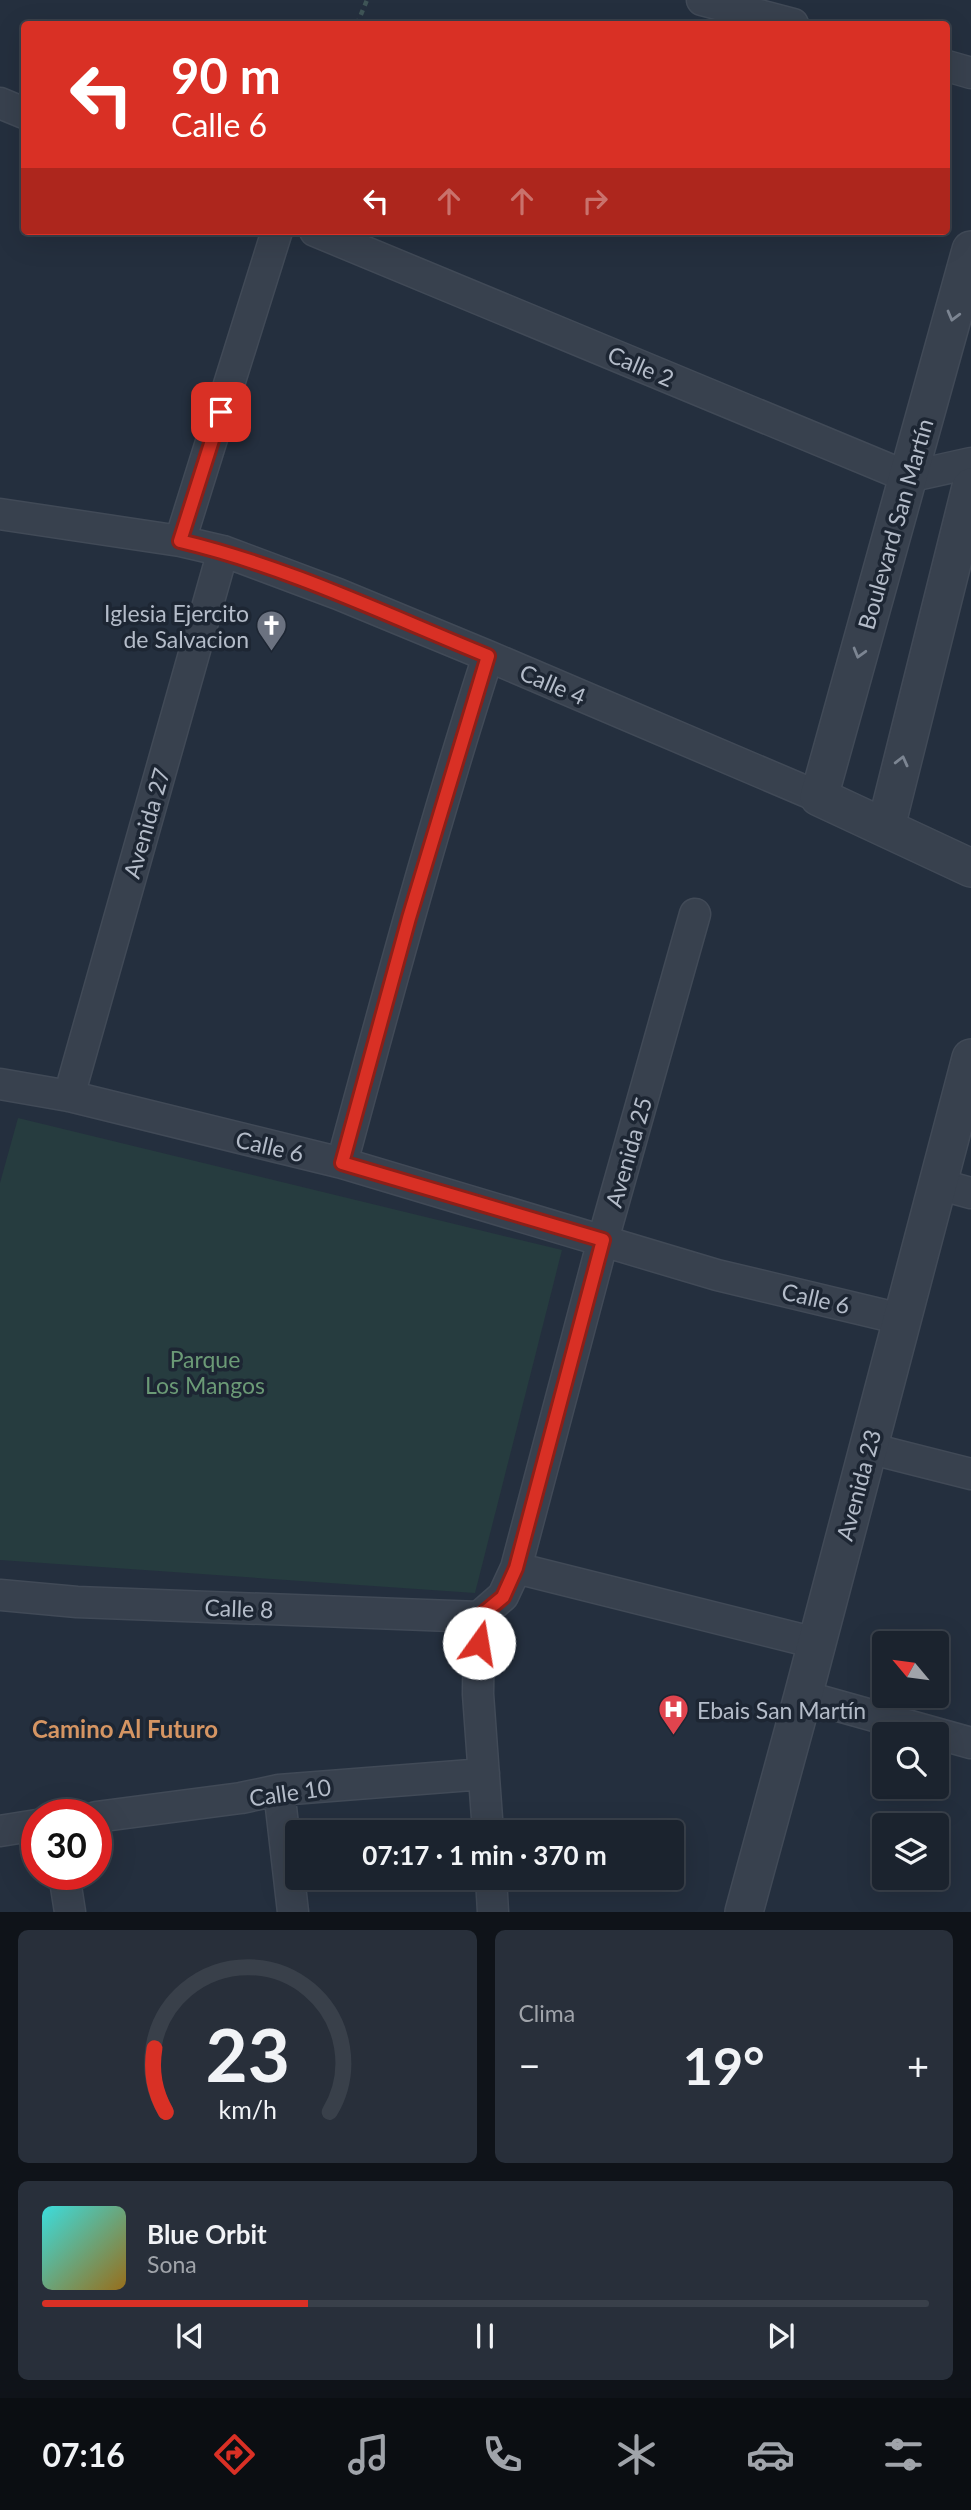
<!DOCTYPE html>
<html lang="es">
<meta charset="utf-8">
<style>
:root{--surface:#1b232e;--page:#282f3a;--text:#f1f3f6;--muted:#a0a4aa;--line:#39404a;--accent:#d93025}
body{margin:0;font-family:Lato,sans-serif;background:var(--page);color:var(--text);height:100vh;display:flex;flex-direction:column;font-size:26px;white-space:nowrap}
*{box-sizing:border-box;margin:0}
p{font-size:23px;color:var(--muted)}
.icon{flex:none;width:38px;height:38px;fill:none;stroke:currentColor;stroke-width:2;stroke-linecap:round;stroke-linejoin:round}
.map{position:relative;height:1912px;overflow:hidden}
.drawer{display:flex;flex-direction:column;gap:18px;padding:18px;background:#0f1319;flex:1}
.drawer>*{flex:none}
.hud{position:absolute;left:21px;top:21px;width:929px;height:214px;border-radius:7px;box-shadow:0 7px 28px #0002,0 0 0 2px var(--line);background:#d93025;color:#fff;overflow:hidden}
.needle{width:46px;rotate:299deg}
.buttons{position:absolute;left:872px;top:1631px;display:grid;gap:14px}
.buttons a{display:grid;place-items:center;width:77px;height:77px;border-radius:7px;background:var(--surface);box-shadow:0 7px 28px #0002,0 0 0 2px var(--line);font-size:35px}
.speed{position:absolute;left:21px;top:1799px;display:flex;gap:14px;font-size:35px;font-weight:700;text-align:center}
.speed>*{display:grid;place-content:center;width:91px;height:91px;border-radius:50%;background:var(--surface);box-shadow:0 7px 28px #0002,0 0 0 2px var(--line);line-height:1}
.speed .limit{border:10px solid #d22;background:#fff;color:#111}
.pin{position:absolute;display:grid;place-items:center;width:60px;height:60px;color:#fff;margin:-30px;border-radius:14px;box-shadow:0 4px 10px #0006}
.me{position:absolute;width:77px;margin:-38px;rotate:13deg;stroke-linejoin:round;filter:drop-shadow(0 0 5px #0008)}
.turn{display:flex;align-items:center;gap:24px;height:147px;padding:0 35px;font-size:32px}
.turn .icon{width:91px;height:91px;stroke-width:2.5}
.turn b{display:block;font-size:49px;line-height:60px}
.lanes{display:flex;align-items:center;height:66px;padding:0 35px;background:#0003;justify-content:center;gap:35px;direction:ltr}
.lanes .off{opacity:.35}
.big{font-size:52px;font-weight:700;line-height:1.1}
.drawer .card{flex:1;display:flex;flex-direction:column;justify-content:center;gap:10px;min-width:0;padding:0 24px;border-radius:10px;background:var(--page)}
.drawer .dial{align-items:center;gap:0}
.dial svg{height:182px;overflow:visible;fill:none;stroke:var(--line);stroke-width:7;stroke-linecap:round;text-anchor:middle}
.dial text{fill:var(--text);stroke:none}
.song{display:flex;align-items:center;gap:21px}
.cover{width:84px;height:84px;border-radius:10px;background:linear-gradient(135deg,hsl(180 70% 55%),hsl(40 70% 35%))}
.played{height:7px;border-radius:4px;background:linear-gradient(90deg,var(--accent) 30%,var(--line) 30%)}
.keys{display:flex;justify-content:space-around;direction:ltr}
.heat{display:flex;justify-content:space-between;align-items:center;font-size:38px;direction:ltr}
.drawer .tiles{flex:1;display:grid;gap:18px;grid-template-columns:1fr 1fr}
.card:last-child{grid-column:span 2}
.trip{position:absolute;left:285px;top:1820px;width:399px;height:70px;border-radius:7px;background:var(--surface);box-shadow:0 7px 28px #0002,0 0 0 2px var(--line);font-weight:700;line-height:70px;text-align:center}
.menu{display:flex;height:112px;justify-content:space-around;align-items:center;background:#0b0e12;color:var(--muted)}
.menu .icon{width:49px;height:49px}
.menu .active{color:var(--accent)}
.menu b{font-size:32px;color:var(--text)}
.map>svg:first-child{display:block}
.green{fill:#263c3f}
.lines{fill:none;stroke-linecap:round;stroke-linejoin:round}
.minor-casing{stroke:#414a57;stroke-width:33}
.tertiary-casing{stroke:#414a57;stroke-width:40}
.path{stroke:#3f5557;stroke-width:4.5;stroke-dasharray:5 5;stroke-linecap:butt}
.minor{stroke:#38414e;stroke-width:30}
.tertiary{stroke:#38414e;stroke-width:37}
.oneway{stroke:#7c8592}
.route-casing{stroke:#8d1f18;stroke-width:18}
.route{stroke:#d93025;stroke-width:12}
.labels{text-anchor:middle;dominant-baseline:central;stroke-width:7;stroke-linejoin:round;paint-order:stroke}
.street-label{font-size:23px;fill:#b4bcc9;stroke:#1d2633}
.poi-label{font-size:23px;fill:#b4bcc9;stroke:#1d2633;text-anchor:end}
.park-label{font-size:23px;fill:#6b9a76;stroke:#1d2633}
.neighbourhood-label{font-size:24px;font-weight:bold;fill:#d59563;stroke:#1d2633}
</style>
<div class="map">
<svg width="971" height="1912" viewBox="0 0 971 1912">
<rect width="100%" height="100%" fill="#242f3e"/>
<path class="green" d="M 18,1118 L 562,1250 L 475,1593 L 0,1560 L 0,1183 Z"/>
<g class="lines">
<defs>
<path id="minor" d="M 702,0 L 793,24
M 947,66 L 971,73
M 0,103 L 24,113
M 315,231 L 908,477 L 971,463
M 0,514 L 180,541 L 223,551 L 338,594 L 488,656 L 819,797
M 180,541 L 277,231
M 0,1084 L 69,1096 L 342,1163 L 717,1275 L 901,1319
M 69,1096 L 223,551
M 342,1163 C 388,993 434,823 488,656
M 938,1184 L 971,1193
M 868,1448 L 971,1474
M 516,1568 L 816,1643
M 0,1595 L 77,1602 L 479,1617
M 803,1696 L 971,1743
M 279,1790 L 293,1912
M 96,1817 L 241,1798 L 279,1790 L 484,1774
M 0,1831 L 37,1825
M 488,1832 L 478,1694 L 479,1617 L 503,1596 L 516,1568 L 603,1240 L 695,914
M 64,1874 L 70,1912
M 491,1878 L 493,1912"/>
<path id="tertiary" d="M 971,250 L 819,797 L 971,868
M 886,827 L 971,487
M 744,1912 L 803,1696 L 971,1058"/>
</defs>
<use href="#minor" class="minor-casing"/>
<use href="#tertiary" class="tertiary-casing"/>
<path class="path" d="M 357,24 L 367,0"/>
<use href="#minor" class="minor"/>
<use href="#tertiary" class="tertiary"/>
</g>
<defs><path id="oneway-chevron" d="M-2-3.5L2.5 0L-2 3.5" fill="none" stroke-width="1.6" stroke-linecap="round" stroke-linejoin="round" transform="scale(1.75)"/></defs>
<g class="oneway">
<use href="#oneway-chevron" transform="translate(953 316) rotate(105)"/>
<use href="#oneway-chevron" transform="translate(859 653) rotate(106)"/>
<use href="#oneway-chevron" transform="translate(902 761) rotate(-76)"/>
</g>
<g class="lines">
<defs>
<path id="route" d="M 221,412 L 180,541 C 286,566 387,615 488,656 L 409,918 L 342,1163 L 603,1240 L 516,1568 L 503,1597 L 479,1617 L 479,1643"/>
</defs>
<use href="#route" class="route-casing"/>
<use href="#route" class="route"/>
</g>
<defs>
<symbol id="church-pin" viewBox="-11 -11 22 30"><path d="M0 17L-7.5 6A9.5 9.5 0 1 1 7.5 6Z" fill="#6b7280" stroke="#1d2633"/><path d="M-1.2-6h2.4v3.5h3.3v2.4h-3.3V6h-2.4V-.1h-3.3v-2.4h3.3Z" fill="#fff"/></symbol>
<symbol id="hospital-pin" viewBox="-11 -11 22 30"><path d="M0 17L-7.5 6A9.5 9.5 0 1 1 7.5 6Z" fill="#e0444e" stroke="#1d2633"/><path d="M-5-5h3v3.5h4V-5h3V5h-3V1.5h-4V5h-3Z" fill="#fff"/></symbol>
</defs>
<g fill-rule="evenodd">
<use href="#church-pin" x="254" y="608" width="35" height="47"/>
<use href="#hospital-pin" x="656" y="1692" width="35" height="47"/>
</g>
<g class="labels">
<g class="street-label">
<text transform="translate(641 366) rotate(23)">Calle 2</text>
<text transform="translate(895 524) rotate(-74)">Boulevard San Martín</text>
<text transform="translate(553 684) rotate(23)">Calle 4</text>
<text transform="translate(146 823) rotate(-74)">Avenida 27</text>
<text transform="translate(270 1146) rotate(13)">Calle 6</text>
<text transform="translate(628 1152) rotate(-74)">Avenida 25</text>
<text transform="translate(816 1298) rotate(13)">Calle 6</text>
<text transform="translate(858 1485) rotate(-75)">Avenida 23</text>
<text transform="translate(239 1608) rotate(2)">Calle 8</text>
<text transform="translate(290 1792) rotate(-8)">Calle 10</text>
</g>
<g class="poi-label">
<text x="249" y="613">Iglesia Ejercito<tspan x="249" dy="26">de Salvacion</tspan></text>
<text x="697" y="1710" text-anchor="start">Ebais San Martín</text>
</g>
<g class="park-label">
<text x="205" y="1359">Parque<tspan x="205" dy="26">Los Mangos</tspan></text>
</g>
<g class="neighbourhood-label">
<text x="125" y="1728">Camino Al Futuro</text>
</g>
</g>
</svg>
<div class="buttons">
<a><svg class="needle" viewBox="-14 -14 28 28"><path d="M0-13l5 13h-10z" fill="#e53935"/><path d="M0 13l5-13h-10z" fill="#a0a4aa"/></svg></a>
<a><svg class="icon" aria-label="search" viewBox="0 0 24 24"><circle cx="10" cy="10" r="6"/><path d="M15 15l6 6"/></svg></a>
<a><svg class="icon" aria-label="layers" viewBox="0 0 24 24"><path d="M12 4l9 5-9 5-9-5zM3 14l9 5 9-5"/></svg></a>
</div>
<div class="speed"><div class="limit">30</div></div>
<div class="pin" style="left:221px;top:412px;background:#d93025"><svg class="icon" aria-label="arrive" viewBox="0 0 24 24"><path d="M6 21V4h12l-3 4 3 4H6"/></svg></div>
<svg class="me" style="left:479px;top:1643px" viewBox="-20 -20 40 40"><circle r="19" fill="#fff"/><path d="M0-13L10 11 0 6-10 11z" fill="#d93025"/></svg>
<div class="trip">07:17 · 1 min · 370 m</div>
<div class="hud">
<div class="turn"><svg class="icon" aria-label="left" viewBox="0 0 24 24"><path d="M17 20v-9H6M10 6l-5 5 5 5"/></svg><div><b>90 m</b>Calle 6</div></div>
<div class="lanes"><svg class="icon" aria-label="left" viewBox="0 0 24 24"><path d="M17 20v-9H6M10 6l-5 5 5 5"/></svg><svg class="icon off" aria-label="ahead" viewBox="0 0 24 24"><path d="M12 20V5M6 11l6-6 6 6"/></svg><svg class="icon off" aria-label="ahead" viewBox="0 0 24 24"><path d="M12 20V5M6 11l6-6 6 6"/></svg><svg class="icon off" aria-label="right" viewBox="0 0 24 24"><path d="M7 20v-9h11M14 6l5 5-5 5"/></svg></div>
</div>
</div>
<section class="drawer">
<div class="tiles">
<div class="card dial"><svg viewBox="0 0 100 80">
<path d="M14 69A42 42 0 1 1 86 69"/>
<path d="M14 69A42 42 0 0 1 9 41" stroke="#d93025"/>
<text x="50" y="56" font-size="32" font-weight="700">23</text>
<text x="50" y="72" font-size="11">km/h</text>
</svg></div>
<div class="card"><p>Clima</p>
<div class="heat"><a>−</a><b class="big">19°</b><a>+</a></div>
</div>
<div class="card">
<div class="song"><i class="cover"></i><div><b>Blue Orbit</b><p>Sona</p></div></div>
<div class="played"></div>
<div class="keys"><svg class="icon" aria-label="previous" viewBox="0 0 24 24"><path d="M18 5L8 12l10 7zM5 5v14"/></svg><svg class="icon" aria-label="pause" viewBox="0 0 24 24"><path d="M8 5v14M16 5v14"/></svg><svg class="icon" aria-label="next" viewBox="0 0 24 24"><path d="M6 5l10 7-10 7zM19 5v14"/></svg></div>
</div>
</div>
</section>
<nav class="menu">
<b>07:16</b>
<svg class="icon active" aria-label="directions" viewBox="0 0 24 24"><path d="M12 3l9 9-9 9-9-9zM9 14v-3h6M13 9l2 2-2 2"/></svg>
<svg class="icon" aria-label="music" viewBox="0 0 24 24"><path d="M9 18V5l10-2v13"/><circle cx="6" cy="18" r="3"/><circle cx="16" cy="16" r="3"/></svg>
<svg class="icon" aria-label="phone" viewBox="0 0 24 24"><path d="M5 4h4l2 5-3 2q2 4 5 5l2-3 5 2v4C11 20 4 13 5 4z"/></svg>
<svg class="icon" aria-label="climate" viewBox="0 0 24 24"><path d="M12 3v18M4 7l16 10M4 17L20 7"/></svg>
<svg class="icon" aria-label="car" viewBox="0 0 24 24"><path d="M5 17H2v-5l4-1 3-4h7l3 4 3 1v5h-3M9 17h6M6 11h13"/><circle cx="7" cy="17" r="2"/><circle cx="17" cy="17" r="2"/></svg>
<svg class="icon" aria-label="filters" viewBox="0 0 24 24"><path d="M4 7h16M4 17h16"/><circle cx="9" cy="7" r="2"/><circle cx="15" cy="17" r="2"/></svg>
</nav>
